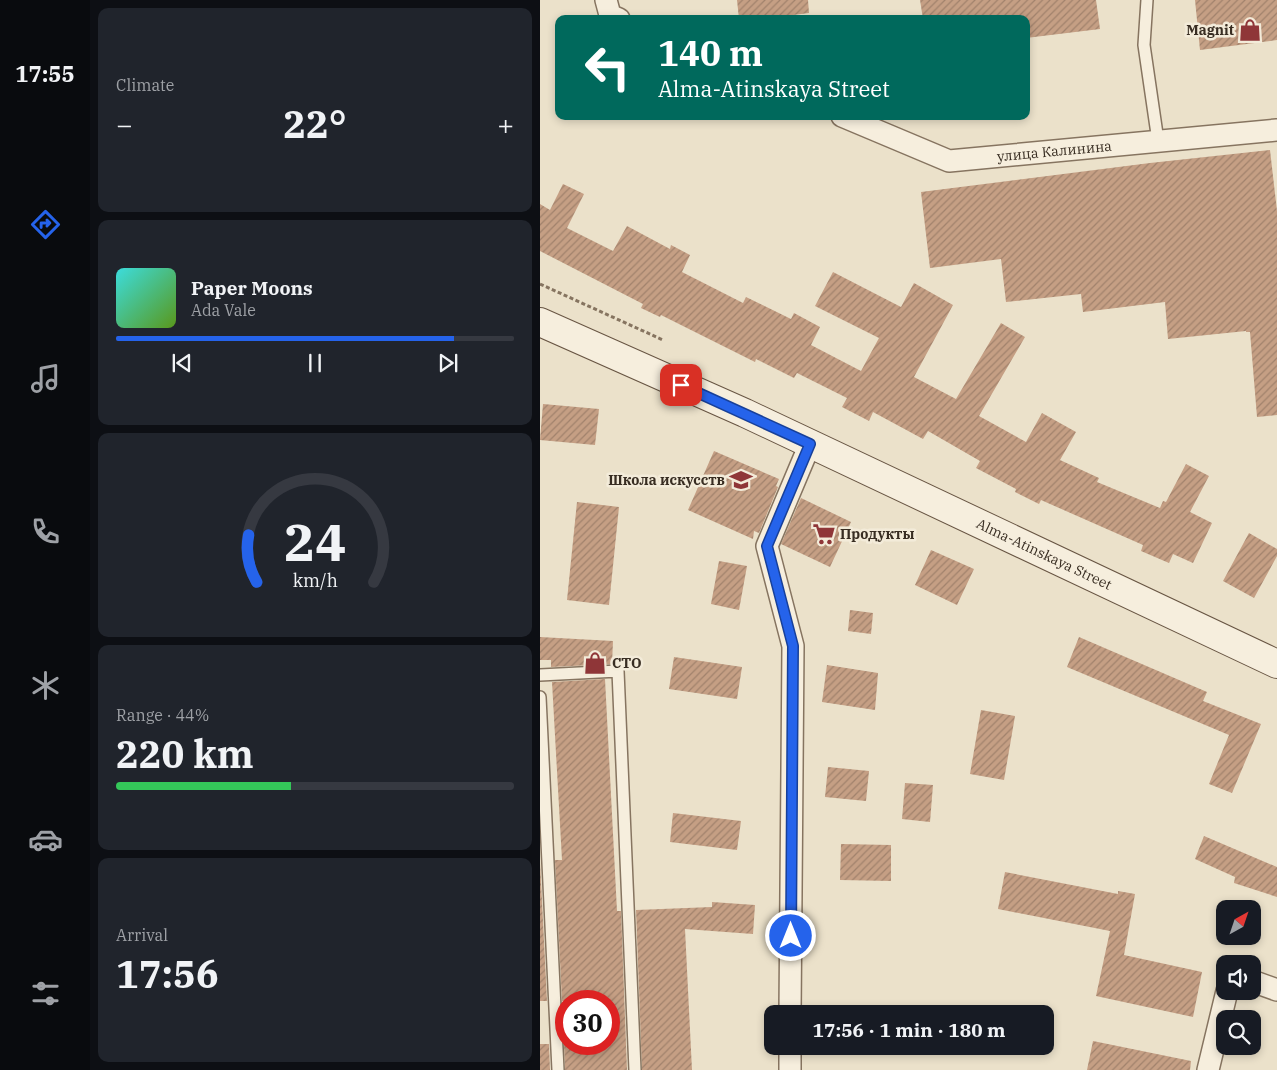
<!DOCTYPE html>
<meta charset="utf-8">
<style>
:root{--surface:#171b24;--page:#20242c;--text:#f1f3f6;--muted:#9ea1a6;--line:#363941;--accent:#2563eb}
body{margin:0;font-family:"IBM Plex Serif",serif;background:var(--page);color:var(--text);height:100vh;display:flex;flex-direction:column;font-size:19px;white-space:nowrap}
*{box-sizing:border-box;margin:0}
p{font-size:16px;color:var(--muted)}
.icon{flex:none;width:28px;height:28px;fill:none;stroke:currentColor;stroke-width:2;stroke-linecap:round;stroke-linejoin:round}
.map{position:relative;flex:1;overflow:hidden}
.details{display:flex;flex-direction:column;gap:8px;padding:8px;background:#0d0f14;width:450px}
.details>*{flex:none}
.top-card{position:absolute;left:15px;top:15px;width:475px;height:105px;border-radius:10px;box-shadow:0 2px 8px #0003;background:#00695c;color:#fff;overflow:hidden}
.needle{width:32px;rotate:40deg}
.controls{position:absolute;left:676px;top:900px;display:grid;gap:10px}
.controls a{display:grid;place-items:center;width:45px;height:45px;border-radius:10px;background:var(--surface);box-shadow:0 2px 8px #0003;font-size:25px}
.speed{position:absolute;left:15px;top:990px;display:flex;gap:10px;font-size:25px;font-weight:700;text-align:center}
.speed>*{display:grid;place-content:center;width:65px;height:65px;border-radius:50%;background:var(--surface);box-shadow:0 2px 8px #0003;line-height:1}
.speed .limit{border:8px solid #d22;background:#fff;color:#111}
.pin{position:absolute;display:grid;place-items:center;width:42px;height:42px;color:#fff;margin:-21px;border-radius:10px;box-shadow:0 2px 8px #0006}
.me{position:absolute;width:55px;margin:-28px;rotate:0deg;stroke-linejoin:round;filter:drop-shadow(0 0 4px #0008)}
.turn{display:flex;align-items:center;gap:18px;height:105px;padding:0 20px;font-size:22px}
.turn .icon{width:65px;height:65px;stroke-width:2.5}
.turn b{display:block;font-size:35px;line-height:42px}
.big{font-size:38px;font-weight:700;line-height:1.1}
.details .tile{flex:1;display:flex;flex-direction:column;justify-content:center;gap:8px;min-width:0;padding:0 18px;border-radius:10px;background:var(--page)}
.details .dial{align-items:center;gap:0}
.dial svg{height:130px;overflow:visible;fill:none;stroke:var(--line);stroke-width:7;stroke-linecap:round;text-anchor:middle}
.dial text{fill:var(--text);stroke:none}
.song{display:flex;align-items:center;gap:15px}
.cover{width:60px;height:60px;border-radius:8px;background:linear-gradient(135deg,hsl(180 70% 55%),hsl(90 70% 35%))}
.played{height:5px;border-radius:2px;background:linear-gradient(90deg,var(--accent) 85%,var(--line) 85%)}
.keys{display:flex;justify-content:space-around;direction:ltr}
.heat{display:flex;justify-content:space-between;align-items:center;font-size:28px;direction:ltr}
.charge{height:8px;border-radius:4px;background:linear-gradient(90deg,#34c759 44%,var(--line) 0)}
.trip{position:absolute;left:224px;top:1005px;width:290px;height:50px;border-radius:10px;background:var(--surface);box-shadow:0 2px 8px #0003;font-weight:700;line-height:50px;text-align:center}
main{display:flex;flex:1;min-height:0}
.dock{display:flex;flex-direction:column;width:90px;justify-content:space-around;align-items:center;background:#090b0e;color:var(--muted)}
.dock .icon{width:35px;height:35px}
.dock .active{color:var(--accent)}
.dock b{font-size:22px;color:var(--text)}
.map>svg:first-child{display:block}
.building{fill:url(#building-hatch)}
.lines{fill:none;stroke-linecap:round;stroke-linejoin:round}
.lane-casing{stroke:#867460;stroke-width:14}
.street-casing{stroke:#867460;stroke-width:24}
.secondary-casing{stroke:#685543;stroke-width:30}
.path{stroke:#867460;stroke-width:3;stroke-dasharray:4 2.5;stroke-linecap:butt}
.lane{stroke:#f6eedd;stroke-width:11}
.street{stroke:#f6eedd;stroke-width:21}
.secondary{stroke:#f6eedd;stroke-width:28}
.route-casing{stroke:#184099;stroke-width:12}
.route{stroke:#2563eb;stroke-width:9}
.labels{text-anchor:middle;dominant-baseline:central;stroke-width:5;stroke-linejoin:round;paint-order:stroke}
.poi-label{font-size:14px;font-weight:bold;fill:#382d22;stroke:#f3ebd9;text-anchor:end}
.street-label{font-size:14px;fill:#382d22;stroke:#f3ebd9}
</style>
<main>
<nav class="dock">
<b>17:55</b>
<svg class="icon active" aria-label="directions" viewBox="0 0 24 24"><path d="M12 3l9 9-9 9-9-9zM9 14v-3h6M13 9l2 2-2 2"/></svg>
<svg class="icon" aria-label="music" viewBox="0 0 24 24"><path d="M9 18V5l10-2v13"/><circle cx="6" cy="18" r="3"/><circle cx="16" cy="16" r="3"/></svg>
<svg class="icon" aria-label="phone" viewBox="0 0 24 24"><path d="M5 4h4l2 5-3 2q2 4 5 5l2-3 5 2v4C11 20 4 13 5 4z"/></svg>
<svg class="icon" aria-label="climate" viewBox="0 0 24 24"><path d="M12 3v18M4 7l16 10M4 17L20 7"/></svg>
<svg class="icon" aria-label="car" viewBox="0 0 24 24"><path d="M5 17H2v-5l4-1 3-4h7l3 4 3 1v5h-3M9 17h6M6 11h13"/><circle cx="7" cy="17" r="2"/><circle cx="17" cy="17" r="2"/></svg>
<svg class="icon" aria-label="filters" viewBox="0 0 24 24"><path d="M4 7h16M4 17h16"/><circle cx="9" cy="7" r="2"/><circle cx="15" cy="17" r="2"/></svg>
</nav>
<section class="details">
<div class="tile"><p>Climate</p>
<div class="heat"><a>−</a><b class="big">22°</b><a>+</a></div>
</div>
<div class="tile">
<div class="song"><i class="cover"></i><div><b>Paper Moons</b><p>Ada Vale</p></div></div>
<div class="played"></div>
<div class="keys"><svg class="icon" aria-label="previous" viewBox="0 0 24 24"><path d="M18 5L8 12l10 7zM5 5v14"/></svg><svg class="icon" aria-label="pause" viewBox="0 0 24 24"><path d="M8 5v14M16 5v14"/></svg><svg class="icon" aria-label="next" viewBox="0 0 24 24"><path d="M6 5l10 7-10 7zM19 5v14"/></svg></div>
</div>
<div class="tile dial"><svg viewBox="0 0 100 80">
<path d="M14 69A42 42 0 1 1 86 69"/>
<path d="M14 69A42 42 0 0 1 9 40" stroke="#2563eb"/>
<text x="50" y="56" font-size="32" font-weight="700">24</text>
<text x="50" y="72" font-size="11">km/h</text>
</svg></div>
<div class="tile"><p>Range · 44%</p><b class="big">220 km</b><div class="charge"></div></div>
<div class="tile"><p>Arrival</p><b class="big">17:56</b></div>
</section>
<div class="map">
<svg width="737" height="1070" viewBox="0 0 737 1070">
<defs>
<pattern id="building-hatch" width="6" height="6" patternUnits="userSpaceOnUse" patternTransform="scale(1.25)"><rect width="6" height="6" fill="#c59f84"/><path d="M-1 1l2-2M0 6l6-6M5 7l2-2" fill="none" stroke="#a1826c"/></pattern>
</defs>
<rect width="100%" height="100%" fill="#ebe1ca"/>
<path class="building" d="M 197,0 L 268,0 L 269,13 L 222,19 L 199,19 Z
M 380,0 L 556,0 L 560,29 L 486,38 L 486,19 L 383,19 Z
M 655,0 L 737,0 L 737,40 L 660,50 Z
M 730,150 L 737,211 L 737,415 L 717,417 L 710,332 L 706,332 L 706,331 L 628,339 L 625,302 L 543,312 L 541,294 L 466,302 L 461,259 L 390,268 L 381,192 L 610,163 Z
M 23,184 L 44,194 L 27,228 L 73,251 L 87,226 L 130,249 L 131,245 L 150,255 L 142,272 L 203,303 L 206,297 L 251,319 L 254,313 L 280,327 L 271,345 L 321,371 L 339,338 L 275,306 L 293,272 L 361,307 L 374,283 L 413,305 L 374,377 L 416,399 L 461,323 L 485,337 L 439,416 L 486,442 L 502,413 L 536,432 L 520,460 L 559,478 L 557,482 L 620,508 L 623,501 L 626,502 L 646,464 L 669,476 L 650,512 L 672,523 L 653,563 L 633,554 L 629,563 L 601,551 L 603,545 L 501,500 L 499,504 L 475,492 L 476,489 L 436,468 L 440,461 L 388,431 L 383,439 L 333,412 L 329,421 L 302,407 L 307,398 L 257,373 L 254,378 L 216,359 L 215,362 L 121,315 L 120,317 L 101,308 L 103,304 L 0,251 L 0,204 L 10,210 Z
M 3,404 L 59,409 L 55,445 L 0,440 Z
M 174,451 L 239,479 L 236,486 L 238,487 L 219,533 L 214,531 L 213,539 L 148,510 Z
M 261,498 L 311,522 L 290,567 L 241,544 Z
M 37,502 L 79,507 L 69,605 L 27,600 Z
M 709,533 L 737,549 L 737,556 L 714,598 L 683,581 Z
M 391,550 L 434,569 L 417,605 L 375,585 Z
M 179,561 L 207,566 L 199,610 L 171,604 Z
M 310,610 L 333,613 L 331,634 L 308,631 Z
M 0,637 L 73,641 L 72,664 L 11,667 L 11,660 L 0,660 Z
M 539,637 L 667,692 L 663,701 L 721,724 L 692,793 L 669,784 L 689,735 L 527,667 Z
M 134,657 L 202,667 L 197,699 L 129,689 Z
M 287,665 L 338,673 L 335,710 L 282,702 Z
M 65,679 L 77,911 L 81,911 L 87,1070 L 25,1070 L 24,1044 L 69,1044 L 69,1001 L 22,1001 L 15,860 L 22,860 L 12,682 Z
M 441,710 L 475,716 L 464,780 L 430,774 Z
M 288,767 L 329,771 L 326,801 L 285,797 Z
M 365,783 L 393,785 L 390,822 L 362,819 Z
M 133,813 L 201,821 L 197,850 L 130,842 Z
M 664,836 L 737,867 L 737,897 L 694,883 L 695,877 L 655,859 Z
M 301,844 L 351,845 L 351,881 L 300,880 Z
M 0,861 L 7,1001 L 0,1001 Z
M 465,872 L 578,894 L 578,891 L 595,894 L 584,955 L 662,972 L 653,1017 L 556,996 L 570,931 L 458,909 Z
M 172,902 L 215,905 L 213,934 L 145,929 L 152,1070 L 102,1070 L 96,910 L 172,907 Z
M 553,1041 L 651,1061 L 650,1070 L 547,1070 Z
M 0,1044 L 9,1044 L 10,1070 L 0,1070 Z"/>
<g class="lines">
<defs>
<path id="lane" d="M 607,0 L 604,45 L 618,141
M 0,675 L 78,671 L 95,1070
M 0,697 L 18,1070"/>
<g id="street">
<path d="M 66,0 L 70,15 L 79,19"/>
<path id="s1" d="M 302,116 L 409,161 L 737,130"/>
<path d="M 712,981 L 737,990"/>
<path d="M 250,1014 L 253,646 L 227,546 L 270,444"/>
<path d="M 250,1070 L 250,1046"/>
<path d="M 668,1070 L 687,991"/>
</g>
<g id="secondary">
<path id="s2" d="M 0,322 L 205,413 L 737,664"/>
</g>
</defs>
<use href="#lane" class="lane-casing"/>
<use href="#street" class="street-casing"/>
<use href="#secondary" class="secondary-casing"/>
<path class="path" d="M 0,284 L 123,340"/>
<use href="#lane" class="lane"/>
<use href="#street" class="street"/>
<use href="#secondary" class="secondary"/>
</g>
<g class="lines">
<defs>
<path id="route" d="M 141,385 L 270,444 L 227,546 L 253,646 L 251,936"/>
</defs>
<use href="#route" class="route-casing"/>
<use href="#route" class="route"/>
</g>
<defs>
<symbol id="shop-bare" viewBox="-9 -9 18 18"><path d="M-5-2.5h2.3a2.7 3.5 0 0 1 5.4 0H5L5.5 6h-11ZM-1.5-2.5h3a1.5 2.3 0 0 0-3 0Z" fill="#8f3638" stroke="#f3ebd9" stroke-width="2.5" paint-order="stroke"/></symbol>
<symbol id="school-bare" viewBox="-9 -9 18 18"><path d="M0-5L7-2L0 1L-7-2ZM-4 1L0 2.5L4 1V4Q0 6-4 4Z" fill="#8f3638" stroke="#f3ebd9" stroke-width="2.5" paint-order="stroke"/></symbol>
<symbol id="supermarket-bare" viewBox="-9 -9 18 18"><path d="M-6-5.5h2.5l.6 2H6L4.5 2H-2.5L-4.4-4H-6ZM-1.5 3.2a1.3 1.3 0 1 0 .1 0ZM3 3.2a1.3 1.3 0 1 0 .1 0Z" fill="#8f3638" stroke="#f3ebd9" stroke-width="2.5" paint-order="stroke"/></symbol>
</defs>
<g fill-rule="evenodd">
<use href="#shop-bare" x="694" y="14" width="32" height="32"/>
<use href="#school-bare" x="185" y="464" width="32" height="32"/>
<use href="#supermarket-bare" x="268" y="518" width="32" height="32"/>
<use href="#shop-bare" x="39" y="647" width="32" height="32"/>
</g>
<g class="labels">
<g class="poi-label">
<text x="694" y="30">Magnit</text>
<text x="185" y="480">Школа искусств</text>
<text x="300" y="534" text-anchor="start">Продукты</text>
<text x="72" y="663" text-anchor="start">СТО</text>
</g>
<g class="street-label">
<text stroke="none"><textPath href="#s1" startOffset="222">улица Калинина</textPath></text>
<text stroke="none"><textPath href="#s2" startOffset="555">Alma-Atinskaya Street</textPath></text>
</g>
</g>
</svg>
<div class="controls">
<a><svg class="needle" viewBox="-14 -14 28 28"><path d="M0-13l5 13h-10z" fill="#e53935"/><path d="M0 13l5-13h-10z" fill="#9ea1a6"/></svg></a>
<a><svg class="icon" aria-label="sound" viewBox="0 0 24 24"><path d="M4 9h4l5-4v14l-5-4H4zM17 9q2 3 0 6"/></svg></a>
<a><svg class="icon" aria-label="search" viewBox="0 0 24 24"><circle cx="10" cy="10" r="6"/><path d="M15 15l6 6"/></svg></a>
</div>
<div class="speed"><div class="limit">30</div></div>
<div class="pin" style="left:141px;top:385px;background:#d93025"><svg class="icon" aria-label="arrive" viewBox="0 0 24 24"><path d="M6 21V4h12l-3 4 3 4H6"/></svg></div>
<svg class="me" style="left:251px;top:936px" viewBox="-20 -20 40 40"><circle r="17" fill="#2563eb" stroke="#fff" stroke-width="3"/><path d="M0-11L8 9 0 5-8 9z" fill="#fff"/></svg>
<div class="trip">17:56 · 1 min · 180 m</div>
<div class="top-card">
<div class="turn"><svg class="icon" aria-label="left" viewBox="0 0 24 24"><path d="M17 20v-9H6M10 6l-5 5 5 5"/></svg><div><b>140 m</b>Alma-Atinskaya Street</div></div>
</div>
</div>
</main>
